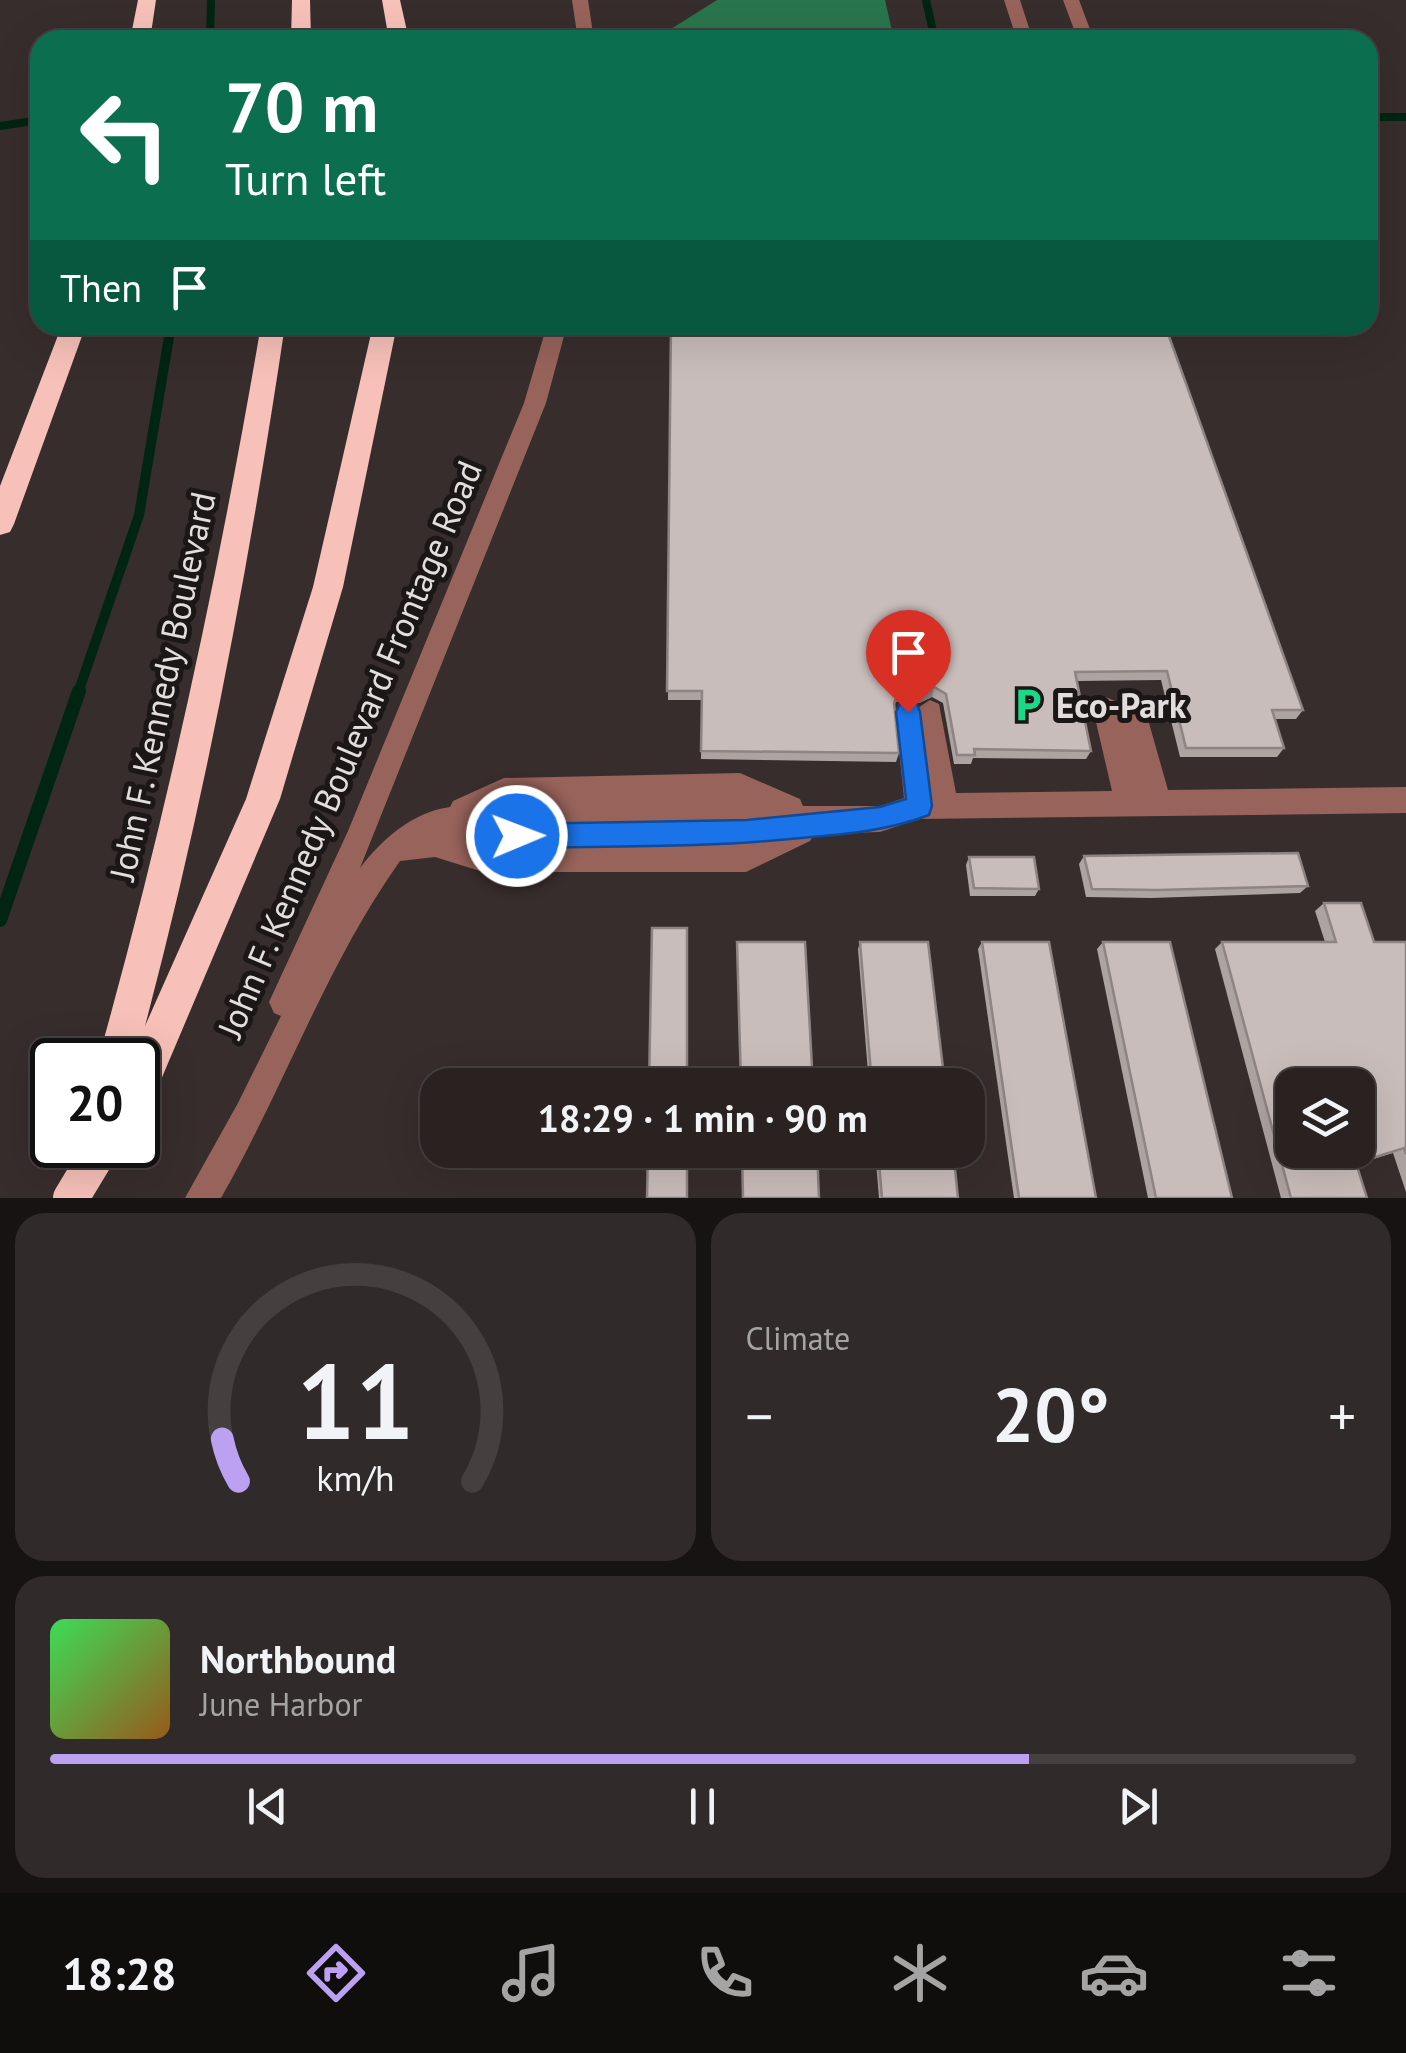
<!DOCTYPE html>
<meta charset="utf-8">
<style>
:root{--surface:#292221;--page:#312a2a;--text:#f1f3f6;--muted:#a5a4a5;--line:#453f3f;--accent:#bca0f2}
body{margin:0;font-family:"PT Sans",sans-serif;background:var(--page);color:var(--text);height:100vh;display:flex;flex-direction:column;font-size:38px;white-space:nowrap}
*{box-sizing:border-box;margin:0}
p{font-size:32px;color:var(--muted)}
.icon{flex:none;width:55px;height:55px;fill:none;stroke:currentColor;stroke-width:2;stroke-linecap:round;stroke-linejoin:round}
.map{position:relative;height:1198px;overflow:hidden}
.details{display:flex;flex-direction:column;gap:15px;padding:15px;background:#171312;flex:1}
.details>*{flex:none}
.banner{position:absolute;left:30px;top:30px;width:1348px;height:305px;border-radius:30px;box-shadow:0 10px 40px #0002,0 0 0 2px var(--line);background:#0b6e4f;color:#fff;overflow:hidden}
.fabs{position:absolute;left:1275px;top:1068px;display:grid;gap:20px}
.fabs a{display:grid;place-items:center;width:100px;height:100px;border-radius:20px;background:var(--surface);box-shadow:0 10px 40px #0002,0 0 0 2px var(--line);font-size:50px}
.speed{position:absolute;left:30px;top:1038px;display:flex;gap:20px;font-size:50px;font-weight:700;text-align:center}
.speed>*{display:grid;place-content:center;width:130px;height:130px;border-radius:50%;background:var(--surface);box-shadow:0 10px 40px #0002,0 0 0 2px var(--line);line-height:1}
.speed .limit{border:5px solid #111;border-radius:15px;background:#fff;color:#111}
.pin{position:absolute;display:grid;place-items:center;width:85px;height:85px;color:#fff;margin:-102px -42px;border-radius:50% 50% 50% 0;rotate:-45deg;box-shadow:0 0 10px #0007}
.pin .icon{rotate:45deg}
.me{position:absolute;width:110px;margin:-55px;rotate:89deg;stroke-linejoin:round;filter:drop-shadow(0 0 8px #0008)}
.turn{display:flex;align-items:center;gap:35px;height:210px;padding:0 30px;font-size:45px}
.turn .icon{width:130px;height:130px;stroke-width:2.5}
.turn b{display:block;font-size:70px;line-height:85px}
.then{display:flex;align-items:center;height:95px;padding:0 30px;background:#0003;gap:20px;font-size:38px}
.big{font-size:75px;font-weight:700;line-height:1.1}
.details .tile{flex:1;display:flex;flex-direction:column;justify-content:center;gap:15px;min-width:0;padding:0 35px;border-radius:30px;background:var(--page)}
.details .dial{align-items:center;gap:0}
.dial svg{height:260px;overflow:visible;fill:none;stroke:var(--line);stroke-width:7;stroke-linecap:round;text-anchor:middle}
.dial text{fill:var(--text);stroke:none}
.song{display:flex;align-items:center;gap:30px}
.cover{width:120px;height:120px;border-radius:15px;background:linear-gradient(135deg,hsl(130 70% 55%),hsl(30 70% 35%))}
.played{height:10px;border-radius:5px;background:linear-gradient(90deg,var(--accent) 75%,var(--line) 75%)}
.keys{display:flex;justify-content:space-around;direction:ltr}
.heat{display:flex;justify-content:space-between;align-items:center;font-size:55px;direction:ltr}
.details .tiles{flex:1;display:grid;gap:15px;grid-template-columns:1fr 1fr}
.tile:last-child{grid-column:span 2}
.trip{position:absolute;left:420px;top:1068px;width:565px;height:100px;border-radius:30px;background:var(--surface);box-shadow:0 10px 40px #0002,0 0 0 2px var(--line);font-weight:700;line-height:100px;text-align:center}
.menu{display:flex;height:160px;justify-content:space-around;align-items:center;background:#100e0d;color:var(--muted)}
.menu .icon{width:70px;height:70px}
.menu .on{color:var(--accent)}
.menu b{font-size:45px;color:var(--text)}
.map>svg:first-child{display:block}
.forest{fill:#29754e}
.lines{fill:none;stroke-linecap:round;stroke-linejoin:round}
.stream-far2{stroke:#002512;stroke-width:8}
.stream-far1{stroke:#002512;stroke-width:10}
.stream{stroke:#002512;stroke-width:14}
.minor{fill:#98635b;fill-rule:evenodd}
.highway{fill:#f7c1b9;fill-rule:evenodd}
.highway-bridge{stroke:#f7c1b9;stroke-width:36}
.wall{fill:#ada3a1}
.shaded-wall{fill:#8d8483}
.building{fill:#c9bdbb;stroke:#8d8483;stroke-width:2.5;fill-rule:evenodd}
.route{fill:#1a73e8;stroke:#114b97;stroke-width:2.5}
.labels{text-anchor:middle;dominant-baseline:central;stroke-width:10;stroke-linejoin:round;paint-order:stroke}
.street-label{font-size:35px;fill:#e3dddc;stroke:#1b1716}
.poi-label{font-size:35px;font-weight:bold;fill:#e3dddc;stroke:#1b1716;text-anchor:start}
</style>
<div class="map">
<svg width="1406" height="1198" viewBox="0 0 1406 1198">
<rect width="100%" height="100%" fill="#372d2c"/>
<path class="forest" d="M 717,0 L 885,0 L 894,40 L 672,40 L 663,34 Z"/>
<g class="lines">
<path class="stream-far2" d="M 926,0 L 935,40
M 210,40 L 211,0
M 1368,117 L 1406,117
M 0,126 L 40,120"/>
<path class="stream-far1" d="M 78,693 L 139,515 L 171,325"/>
<path class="stream" d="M 0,920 L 79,691"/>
<path class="minor" d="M 572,0 L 588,0 L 594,40 L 578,40 Z
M 1004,0 L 1020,0 L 1033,40 L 1017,40 Z
M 1063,0 L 1079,0 L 1094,40 L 1078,40 Z
M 547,325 L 567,325 L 546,403 L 360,868 C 382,839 413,812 450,807 L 453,801 L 504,778 L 740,773 L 800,799 L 803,806 L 880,806 L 904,798 L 895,712 L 899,704 L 908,700 L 919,707 L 930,700 L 939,704 L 956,793 L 1112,791 L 1093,709 L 1097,701 L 1106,697 L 1115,701 L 1119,708 L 1123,701 L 1132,697 L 1141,701 L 1145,709 L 1168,790 L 1406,787 L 1406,813 L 919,819 L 880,832 L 814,834 L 810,841 L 746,872 L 483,872 L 435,857 L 400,861 C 326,965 284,1088 221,1198 L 185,1198 L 238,1103 L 281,1016 L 274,1013 L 269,1002 L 348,831 L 524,403 Z"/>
<path class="highway" d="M 138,0 L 156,0 L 150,40 L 130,40 Z
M 292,0 L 310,0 L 311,40 L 291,40 Z
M 382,0 L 400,0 L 409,40 L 389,40 Z
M 62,325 L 86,325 L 14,524 L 10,532 L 0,535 L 0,486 Z
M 261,325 L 285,325 C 250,560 206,796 145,1026 L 246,799 L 313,587 L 373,325 L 397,325 L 343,587 L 280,799 L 152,1101 L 138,1107 L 138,1060 L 98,1060 C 166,819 219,572 261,325 Z"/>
<path class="highway-bridge" d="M 71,1198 L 103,1145"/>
</g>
<path class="wall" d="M 671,325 L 1303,710 L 1296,719 L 1275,719 L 1284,748 L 1277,757 L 1180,757 L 1161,680 L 1077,681 L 1091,751 L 1086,759 L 973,758 L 971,764 L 954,764 L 943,703 L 932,697 L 919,703 L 906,697 L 896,702 L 894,706 L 899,753 L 896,762 L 701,759 L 702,700 L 668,700 Z
M 1084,856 L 1308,886 L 1300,893 L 1151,898 L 1086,897 L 1079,864 Z
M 969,857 L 1039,889 L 1035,896 L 970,896 L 966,865 Z
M 1324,903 L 1374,942 L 1406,942 L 1406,1192 L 1393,1153 L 1357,1164 L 1367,1198 L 1281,1198 L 1215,949 L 1222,942 L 1325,942 L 1315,911 Z
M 860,942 L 945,1085 L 869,1085 L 858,949 Z
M 982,942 L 1096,1198 L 1014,1198 L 978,949 Z
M 1103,942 L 1232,1198 L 1148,1198 L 1097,949 Z
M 875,1150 L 953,1150 L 958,1198 L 879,1198 Z"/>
<path class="shaded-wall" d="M 909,687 L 906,697 L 896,702 L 891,712 L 898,693 Z
M 934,687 L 932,697 L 919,703 L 922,693 Z"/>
<path class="building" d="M 671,325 L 1165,325 L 1303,710 L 1272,710 L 1284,748 L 1186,748 L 1167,671 L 1075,672 L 1091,751 L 974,749 L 975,755 L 957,755 L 946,694 L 934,687 L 922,693 L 909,687 L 898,693 L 894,703 L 899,753 L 701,751 L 702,691 L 667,691 Z
M 1298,853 L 1308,886 L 1157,890 L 1092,889 L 1084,856 Z
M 969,857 L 1034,857 L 1039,889 L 974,888 Z
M 1324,903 L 1361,903 L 1374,942 L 1406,942 L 1406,1154 L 1404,1148 L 1356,1163 L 1367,1198 L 1291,1198 L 1222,942 L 1336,942 ZM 1292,1085 L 1358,1085 L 1358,1150 L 1292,1150 Z
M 652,928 L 687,928 L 687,1085 L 649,1085 Z
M 737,942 L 805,942 L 813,1085 L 741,1085 Z
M 860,942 L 928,942 L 945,1085 L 872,1085 Z
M 982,942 L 1049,942 L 1096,1198 L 1019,1198 Z
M 1103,942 L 1170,942 L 1232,1198 L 1156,1198 Z
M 648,1150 L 687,1150 L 687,1198 L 647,1198 Z
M 742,1150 L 817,1150 L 819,1198 L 743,1198 Z
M 878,1150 L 953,1150 L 958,1198 L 882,1198 Z"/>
<path class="route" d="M 908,701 L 917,704 L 920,712 L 932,806 L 929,815 C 887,831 845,834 801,838 C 707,848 612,846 517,848 L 508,845 L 504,836 L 508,828 L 517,824 L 747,820 L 880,807 L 906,799 L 896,712 L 900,704 Z"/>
<defs>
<symbol id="parking-bare" viewBox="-9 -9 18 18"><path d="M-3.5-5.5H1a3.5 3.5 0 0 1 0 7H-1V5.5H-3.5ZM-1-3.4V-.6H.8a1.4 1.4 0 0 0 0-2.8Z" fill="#1cd988" stroke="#1b1716" stroke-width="2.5" paint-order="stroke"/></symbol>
</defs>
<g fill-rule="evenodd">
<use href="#parking-bare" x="1003" y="680" width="50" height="50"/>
</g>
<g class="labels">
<g class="street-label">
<text transform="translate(162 686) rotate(-78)">John F. Kennedy Boulevard</text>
<text transform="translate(349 749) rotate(-67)">John F. Kennedy Boulevard Frontage Road</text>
</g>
<g class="poi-label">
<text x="1056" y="705">Eco-Park</text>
</g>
</g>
</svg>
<div class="fabs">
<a><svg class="icon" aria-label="layers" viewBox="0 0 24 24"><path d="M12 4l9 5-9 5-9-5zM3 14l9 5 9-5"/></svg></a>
</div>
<div class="speed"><div class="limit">20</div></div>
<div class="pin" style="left:908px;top:712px;background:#d93025"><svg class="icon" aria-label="arrive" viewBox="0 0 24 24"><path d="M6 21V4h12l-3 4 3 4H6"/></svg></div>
<svg class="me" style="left:517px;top:836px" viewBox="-20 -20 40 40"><circle r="17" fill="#1a73e8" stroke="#fff" stroke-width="3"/><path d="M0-11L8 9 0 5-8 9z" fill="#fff"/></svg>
<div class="trip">18:29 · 1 min · 90 m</div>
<div class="banner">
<div class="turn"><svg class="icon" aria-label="left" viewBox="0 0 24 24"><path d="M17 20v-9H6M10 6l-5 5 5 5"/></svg><div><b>70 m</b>Turn left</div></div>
<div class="then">Then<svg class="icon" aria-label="arrive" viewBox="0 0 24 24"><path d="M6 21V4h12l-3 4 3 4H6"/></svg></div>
</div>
</div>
<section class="details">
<div class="tiles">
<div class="tile dial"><svg viewBox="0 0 100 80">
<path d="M14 69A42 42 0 1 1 86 69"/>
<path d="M14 69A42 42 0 0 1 9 56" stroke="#bca0f2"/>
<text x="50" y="56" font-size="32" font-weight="700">11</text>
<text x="50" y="72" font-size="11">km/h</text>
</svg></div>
<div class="tile"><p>Climate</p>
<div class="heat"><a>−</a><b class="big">20°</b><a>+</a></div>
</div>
<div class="tile">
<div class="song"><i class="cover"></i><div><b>Northbound</b><p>June Harbor</p></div></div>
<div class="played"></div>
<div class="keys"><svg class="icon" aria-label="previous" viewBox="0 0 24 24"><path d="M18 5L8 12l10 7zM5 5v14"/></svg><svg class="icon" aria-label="pause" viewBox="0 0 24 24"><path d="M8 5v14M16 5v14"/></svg><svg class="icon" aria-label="next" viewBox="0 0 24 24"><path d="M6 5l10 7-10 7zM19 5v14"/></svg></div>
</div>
</div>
</section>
<nav class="menu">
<b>18:28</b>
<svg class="icon on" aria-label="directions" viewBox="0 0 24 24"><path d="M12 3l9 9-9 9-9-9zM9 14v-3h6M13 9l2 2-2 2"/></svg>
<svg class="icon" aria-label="music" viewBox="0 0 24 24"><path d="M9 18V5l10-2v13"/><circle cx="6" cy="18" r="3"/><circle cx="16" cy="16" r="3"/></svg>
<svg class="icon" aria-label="phone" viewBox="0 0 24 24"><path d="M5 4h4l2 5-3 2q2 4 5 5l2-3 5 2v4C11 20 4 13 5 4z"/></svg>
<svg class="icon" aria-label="climate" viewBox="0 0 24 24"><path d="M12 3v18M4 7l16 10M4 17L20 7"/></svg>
<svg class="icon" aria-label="car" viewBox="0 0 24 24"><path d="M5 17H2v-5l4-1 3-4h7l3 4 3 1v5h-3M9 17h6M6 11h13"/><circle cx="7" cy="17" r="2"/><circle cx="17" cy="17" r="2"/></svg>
<svg class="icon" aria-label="filters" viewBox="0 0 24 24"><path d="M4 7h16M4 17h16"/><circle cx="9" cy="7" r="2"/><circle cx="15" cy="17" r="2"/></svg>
</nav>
